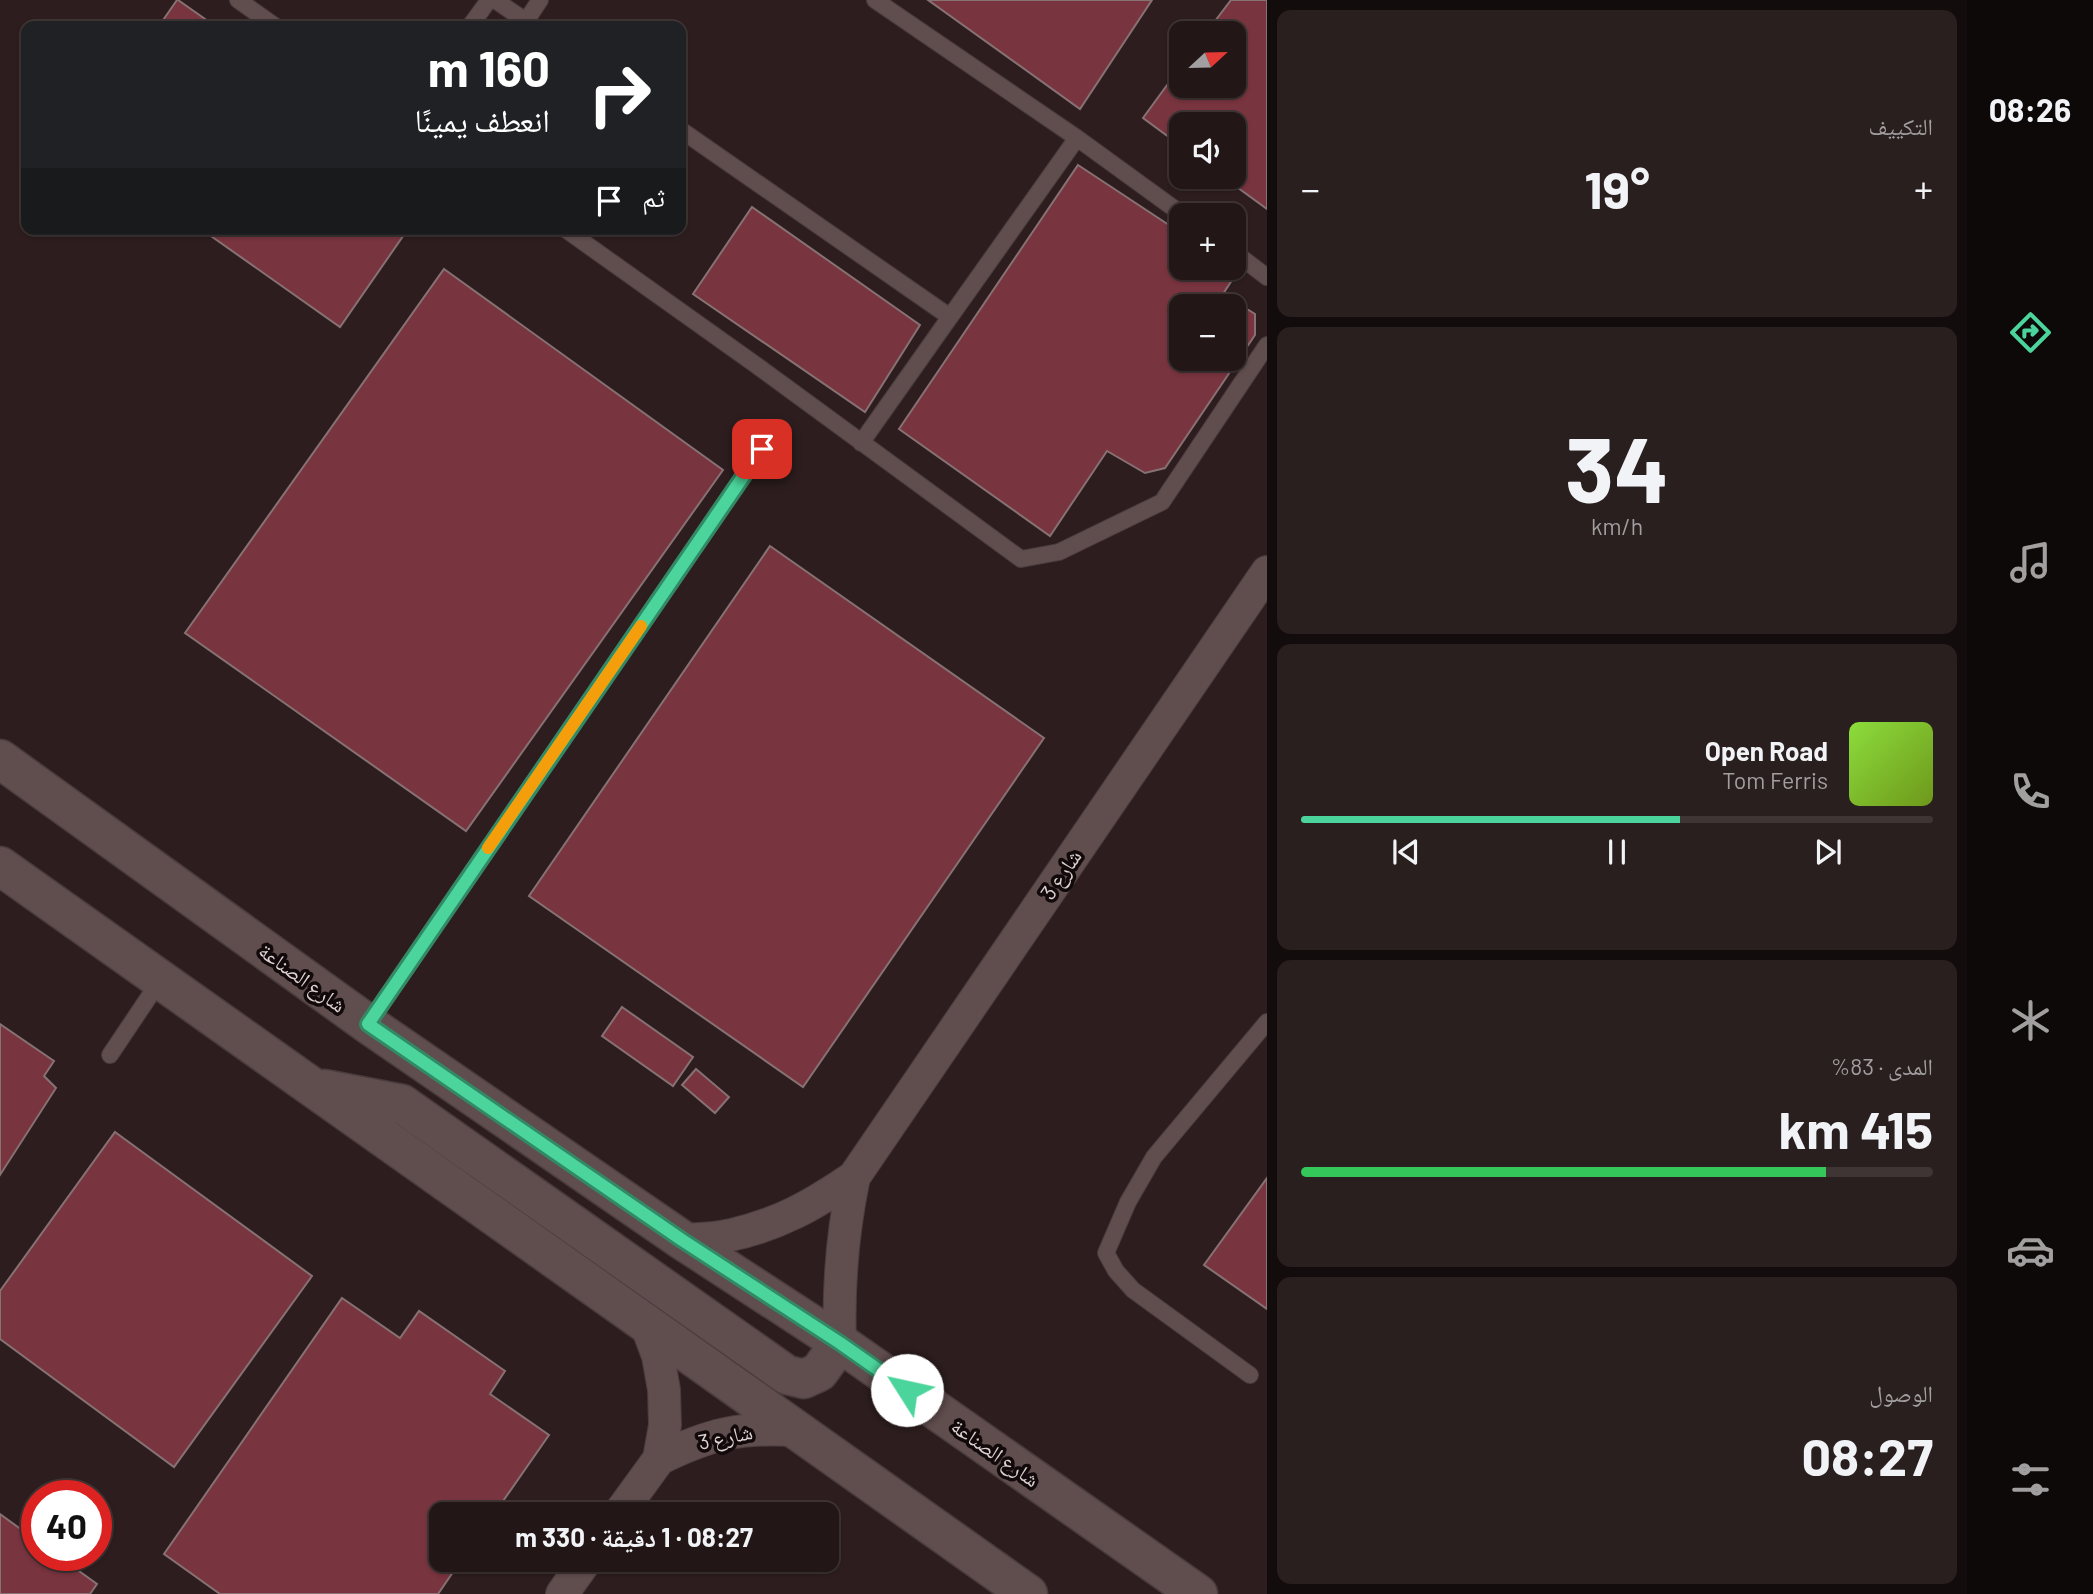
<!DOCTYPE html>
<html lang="ar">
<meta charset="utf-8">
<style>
:root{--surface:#221616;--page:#2a1f1f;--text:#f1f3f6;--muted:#a29fa1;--line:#3f3535;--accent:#4bd49b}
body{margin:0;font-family:Barlow,"Noto Naskh Arabic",sans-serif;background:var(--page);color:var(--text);direction:rtl;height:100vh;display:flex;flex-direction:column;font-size:26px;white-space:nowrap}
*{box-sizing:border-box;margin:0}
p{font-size:23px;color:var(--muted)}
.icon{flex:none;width:38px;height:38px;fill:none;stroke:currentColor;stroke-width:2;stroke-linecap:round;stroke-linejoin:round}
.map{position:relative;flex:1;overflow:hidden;direction:ltr}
.panel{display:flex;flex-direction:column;gap:10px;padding:10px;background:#130c0c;width:700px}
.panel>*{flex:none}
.top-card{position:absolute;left:21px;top:21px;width:665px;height:214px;border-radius:14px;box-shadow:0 2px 5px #0004,0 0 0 2px var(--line);direction:rtl;background:#202124;color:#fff;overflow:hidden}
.needle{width:46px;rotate:68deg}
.fabs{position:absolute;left:1169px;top:21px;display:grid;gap:14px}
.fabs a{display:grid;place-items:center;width:77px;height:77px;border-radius:14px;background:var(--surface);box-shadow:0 2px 5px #0004,0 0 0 2px var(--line);font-size:35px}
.speed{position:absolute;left:21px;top:1480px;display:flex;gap:14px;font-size:35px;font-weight:700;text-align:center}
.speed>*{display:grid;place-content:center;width:91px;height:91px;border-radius:50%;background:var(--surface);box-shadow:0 2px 5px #0004,0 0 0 2px var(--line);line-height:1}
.speed .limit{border:10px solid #d22;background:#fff;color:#111}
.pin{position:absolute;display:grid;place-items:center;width:60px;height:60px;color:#fff;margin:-30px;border-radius:14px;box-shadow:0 4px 10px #0006}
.me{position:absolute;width:77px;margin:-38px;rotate:305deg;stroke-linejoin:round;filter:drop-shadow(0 0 5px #0008)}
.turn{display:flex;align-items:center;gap:24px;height:147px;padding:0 21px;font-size:32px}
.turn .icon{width:91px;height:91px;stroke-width:2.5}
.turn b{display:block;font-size:49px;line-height:60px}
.then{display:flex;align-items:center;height:66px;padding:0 21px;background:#0003;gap:14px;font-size:26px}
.big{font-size:52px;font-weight:700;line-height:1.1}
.panel .widget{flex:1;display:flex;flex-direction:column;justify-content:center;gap:10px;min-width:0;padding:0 24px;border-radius:14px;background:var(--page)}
.panel .dial{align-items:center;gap:0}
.dial b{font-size:91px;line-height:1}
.song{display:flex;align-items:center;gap:21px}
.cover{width:84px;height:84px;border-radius:10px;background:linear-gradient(135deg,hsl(90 70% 55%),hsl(80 70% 35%))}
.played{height:7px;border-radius:4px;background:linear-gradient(90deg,var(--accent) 60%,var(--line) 60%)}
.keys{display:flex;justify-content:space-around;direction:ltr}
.heat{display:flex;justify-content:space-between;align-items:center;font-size:38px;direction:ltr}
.charge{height:10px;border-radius:5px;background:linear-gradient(90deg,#34c759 83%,var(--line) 0)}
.trip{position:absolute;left:429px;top:1502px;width:410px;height:70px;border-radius:14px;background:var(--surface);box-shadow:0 2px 5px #0004,0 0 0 2px var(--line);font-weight:700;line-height:70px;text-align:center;direction:rtl}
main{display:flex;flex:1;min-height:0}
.tab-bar{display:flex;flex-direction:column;width:126px;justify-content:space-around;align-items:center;background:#0e0909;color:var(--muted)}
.tab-bar .icon{width:49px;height:49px}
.tab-bar .on{color:var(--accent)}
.tab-bar b{font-size:32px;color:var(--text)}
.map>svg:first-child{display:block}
.building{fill:#78343f;stroke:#867173;stroke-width:2;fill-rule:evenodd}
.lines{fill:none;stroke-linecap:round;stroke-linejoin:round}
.lane-casing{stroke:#493c3d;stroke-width:18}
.street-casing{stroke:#493c3d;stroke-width:34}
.secondary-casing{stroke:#493c3d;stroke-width:41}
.lane{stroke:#604d4e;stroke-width:16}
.street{stroke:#604d4e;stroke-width:32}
.secondary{stroke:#604d4e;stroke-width:38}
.route-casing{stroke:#318a65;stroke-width:18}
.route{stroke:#4bd49b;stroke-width:12}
.slow{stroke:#f59e0b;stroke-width:12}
.labels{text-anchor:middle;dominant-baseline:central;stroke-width:7;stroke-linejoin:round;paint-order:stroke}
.street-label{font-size:21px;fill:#ddd1d2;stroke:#11090a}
</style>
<main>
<nav class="tab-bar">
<b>08:26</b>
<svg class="icon on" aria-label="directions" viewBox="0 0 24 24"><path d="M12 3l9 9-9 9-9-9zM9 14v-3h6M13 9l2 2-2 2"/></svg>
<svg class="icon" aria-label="music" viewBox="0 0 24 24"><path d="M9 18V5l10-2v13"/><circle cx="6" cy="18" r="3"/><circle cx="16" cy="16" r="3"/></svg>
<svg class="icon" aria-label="phone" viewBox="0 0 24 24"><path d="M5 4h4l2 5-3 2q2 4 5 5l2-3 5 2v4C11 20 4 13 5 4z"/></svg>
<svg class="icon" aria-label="climate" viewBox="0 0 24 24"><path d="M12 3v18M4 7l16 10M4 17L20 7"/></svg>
<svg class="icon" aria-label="car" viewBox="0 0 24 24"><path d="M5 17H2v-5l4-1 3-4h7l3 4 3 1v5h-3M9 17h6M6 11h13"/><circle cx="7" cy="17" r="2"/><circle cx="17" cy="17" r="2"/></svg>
<svg class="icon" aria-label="filters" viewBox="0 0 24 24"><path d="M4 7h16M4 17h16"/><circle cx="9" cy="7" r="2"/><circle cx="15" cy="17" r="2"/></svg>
</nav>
<section class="panel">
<div class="widget"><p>التكييف</p>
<div class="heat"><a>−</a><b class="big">19°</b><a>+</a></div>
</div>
<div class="widget dial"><b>34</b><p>km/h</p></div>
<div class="widget">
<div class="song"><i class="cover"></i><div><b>Open Road</b><p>Tom Ferris</p></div></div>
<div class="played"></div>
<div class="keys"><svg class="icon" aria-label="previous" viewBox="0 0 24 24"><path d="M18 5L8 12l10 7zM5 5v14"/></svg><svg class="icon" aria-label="pause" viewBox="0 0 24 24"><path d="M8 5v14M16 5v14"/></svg><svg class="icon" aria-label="next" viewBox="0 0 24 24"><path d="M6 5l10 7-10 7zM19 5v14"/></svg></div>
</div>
<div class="widget"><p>المدى · 83%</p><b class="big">415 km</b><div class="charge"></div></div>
<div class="widget"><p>الوصول</p><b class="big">08:27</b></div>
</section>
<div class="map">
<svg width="1267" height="1594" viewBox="0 0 1267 1594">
<rect width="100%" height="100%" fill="#2d1d1e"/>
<path class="building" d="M 177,0 L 178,0 L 215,26 L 159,26 Z
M 928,0 L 1152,0 L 1080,109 Z
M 1231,0 L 1267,0 L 1267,209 L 1223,177 L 1234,177 L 1234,124 L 1181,124 L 1181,146 L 1143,118 L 1181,66 L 1181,86 L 1234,86 L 1234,33 L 1206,33 Z
M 1078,165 L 1181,233 L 1181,268 L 1233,268 L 1238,271 L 1223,294 L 1255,314 L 1255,335 L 1165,468 L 1145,473 L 1107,451 L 1050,536 L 899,429 ZM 1181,306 L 1234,306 L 1234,359 L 1181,359 Z
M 752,207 L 920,325 L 865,412 L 693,294 Z
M 201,229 L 408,229 L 340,327 Z
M 444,269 L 723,470 L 466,831 L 185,633 Z
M 770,546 L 1044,738 L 803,1087 L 529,896 Z
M 622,1007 L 693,1057 L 673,1086 L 602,1036 Z
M 0,1024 L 54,1061 L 44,1076 L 56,1088 L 0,1175 Z
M 696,1069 L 729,1097 L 715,1113 L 682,1085 Z
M 115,1132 L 312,1276 L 174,1467 L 0,1339 L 0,1291 Z
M 1267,1178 L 1267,1309 L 1204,1265 Z
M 342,1298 L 400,1338 L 419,1311 L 505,1371 L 490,1394 L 549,1435 L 494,1514 L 441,1514 L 441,1559 L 462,1559 L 438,1594 L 220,1594 L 164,1554 Z
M 0,1514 L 37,1541 L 37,1556 L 58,1556 L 97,1584 L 90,1594 L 0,1594 Z"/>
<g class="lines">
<defs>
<path id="lane" d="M 238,0 L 275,26
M 495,0 L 533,26
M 875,0 L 1077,138 L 1183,215
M 526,21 L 540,0
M 470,26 L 489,0
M 681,130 L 950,317 L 1077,138
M 565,229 L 756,365 L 1021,559 L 1059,552 L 1162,502 L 1267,345
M 1234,252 L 1267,277
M 861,443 L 950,317
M 368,1024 L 762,449
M 110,1055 L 161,979
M 1250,1375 L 1133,1290 L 1116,1271 L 1106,1253 L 1128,1202 L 1154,1157 L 1267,1022"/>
<path id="street" d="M 682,1240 C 698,1239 715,1239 731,1235 C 780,1224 813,1205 854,1177 L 1267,572
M 840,1343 C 838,1285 842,1234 854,1177
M 659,1459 C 709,1434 740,1427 795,1430
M 619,1514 L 659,1459 L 665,1425 L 664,1390 L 658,1356 L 646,1324
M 562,1594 L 587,1559"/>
<path id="secondary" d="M 0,759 L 368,1024 L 682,1240 L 840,1343 L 1198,1594
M 0,866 L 1028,1594
M 324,1089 L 402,1104 L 787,1375 L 804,1379 L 819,1372 L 840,1343"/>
</defs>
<use href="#lane" class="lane-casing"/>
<use href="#street" class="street-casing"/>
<use href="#secondary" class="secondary-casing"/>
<use href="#lane" class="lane"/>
<use href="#street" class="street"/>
<use href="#secondary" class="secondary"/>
</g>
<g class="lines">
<defs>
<path id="route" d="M 762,449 L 368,1024 L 682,1240 L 840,1343 L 907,1390"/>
</defs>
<use href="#route" class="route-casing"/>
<use href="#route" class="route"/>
<path class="slow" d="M 488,848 L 641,626"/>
</g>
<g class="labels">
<g class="street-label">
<text transform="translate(1060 874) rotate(-56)">شارع 3</text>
<text transform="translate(303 977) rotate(36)">شارع الصناعة</text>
<text transform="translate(725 1436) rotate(-12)">شارع 3</text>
<text transform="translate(996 1452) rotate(35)">شارع الصناعة</text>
</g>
</g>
</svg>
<div class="fabs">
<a><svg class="needle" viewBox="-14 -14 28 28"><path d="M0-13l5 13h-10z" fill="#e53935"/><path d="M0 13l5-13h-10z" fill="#a29fa1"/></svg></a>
<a><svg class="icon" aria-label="sound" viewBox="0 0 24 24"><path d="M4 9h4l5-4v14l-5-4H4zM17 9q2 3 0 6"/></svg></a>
<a>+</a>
<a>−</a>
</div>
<div class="speed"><div class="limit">40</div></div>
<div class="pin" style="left:762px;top:449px;background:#d93025"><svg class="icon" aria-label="arrive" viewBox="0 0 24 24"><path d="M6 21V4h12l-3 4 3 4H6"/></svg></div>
<svg class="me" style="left:907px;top:1390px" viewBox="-20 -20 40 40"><circle r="19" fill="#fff"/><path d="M0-13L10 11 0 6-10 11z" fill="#4bd49b"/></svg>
<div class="trip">08:27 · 1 دقيقة · 330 m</div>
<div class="top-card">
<div class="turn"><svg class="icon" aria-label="right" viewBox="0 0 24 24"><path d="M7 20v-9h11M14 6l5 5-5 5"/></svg><div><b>160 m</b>انعطف يمينًا</div></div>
<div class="then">ثم<svg class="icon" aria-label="arrive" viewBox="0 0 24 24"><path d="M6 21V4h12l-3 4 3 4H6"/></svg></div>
</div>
</div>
</main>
